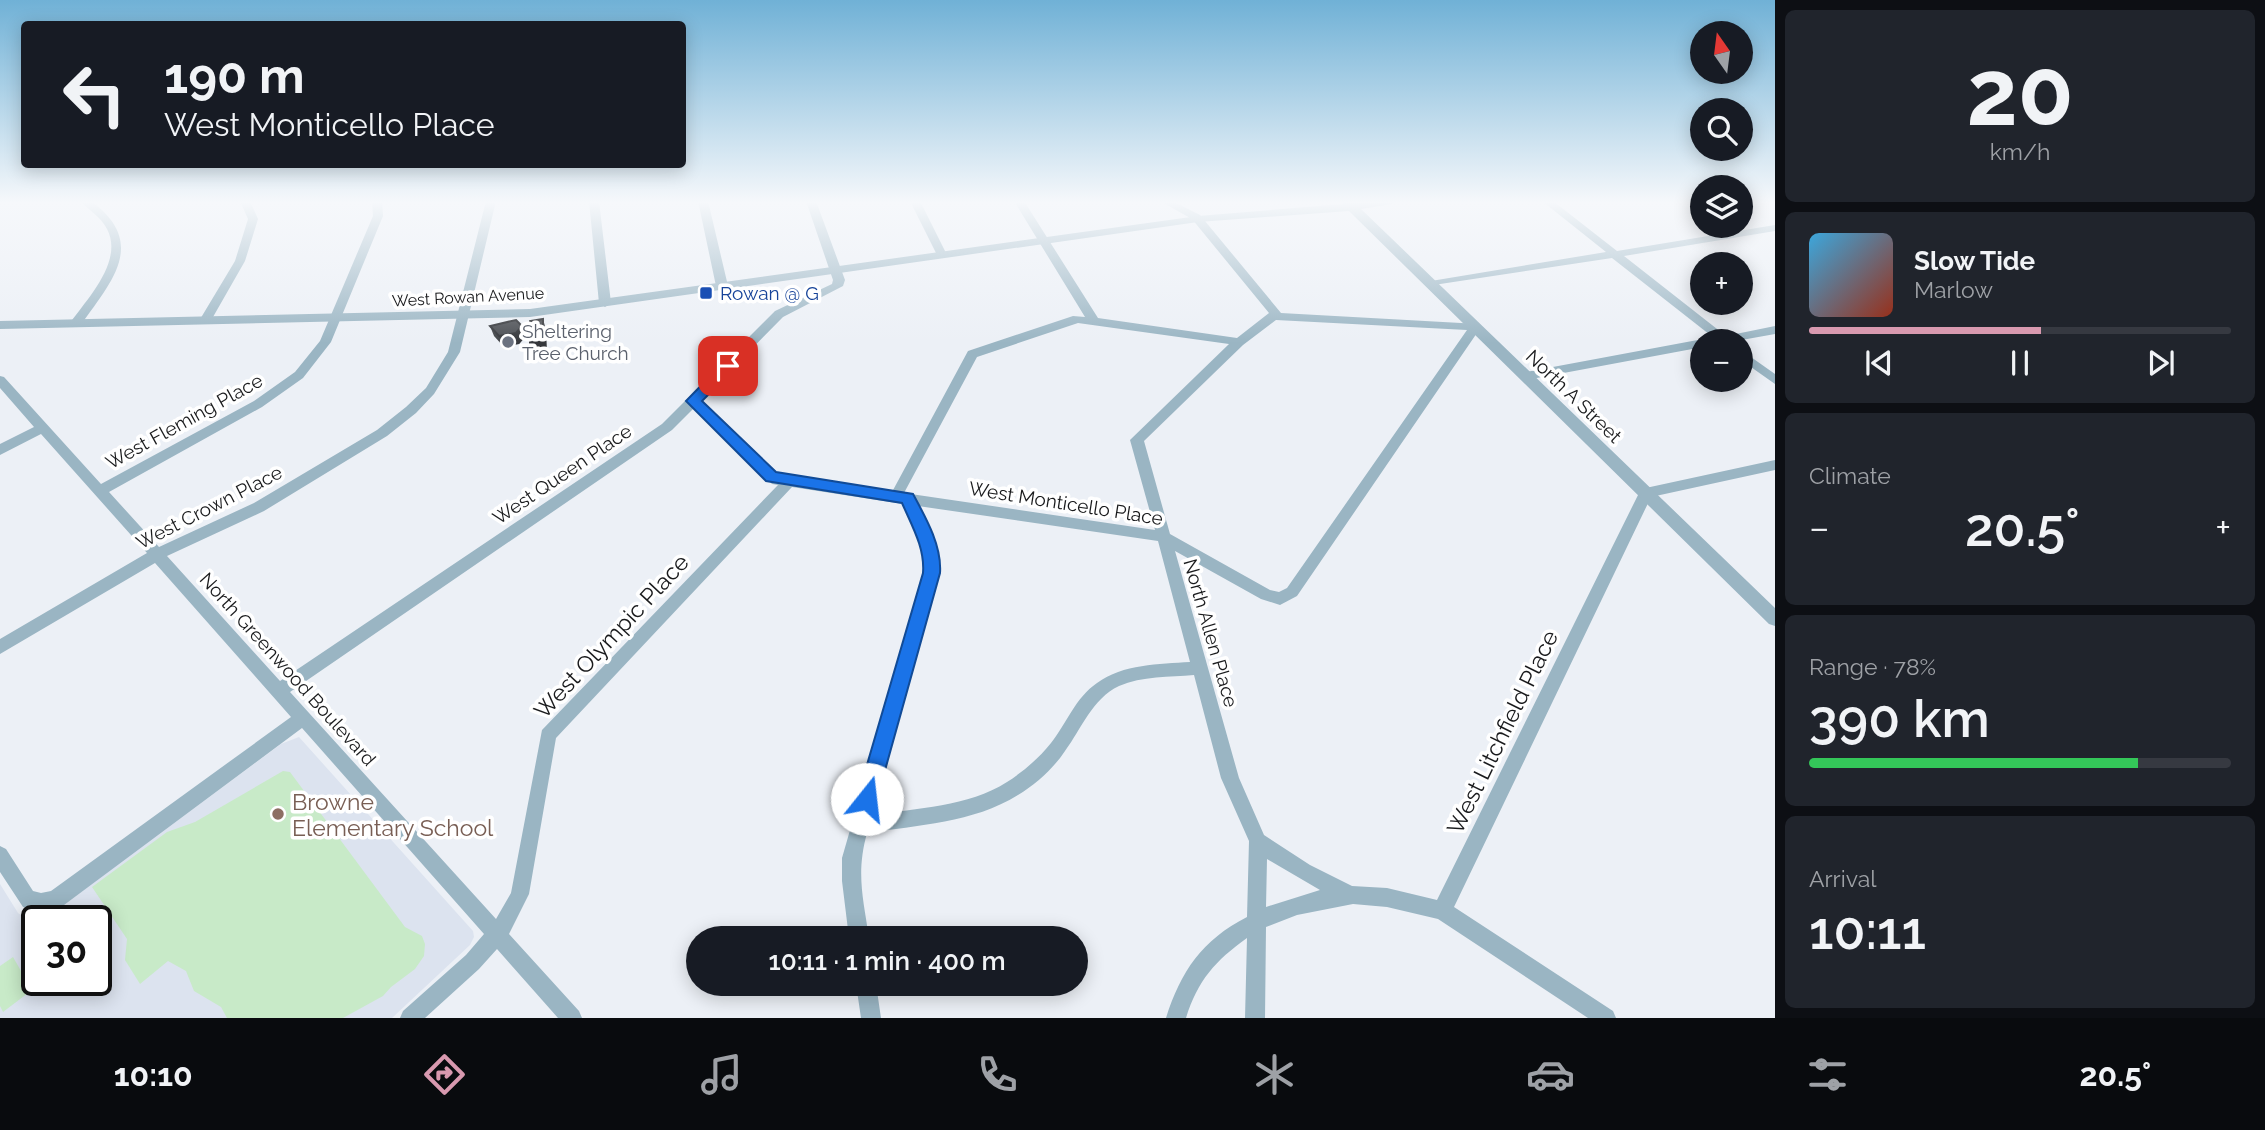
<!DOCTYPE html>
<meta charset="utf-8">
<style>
:root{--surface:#171b24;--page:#20242c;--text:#f1f3f6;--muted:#9ea1a6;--line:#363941;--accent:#d899af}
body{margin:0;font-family:Raleway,sans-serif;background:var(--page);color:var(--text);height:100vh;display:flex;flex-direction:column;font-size:26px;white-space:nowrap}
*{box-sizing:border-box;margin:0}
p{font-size:23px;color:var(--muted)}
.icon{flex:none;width:38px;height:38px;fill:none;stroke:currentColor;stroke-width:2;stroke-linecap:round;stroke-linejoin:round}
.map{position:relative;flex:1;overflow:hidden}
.side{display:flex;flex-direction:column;gap:10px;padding:10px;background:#0d0f14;width:490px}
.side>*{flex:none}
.banner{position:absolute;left:21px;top:21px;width:665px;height:147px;border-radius:7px;box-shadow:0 4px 18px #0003;background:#171b24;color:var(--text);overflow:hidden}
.needle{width:46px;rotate:346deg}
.tools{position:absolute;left:1690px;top:21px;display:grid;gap:14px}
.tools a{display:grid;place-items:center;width:63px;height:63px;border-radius:50%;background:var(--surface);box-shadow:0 4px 18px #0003;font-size:35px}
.speed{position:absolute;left:21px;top:905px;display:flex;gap:14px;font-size:35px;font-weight:700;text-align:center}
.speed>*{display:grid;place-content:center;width:91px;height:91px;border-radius:50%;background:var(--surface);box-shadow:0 4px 18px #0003;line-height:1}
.speed .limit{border:4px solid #111;border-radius:10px;background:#fff;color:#111}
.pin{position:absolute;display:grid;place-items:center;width:60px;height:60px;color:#fff;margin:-30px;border-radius:14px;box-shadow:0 4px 10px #0006}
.me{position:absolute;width:77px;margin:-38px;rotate:16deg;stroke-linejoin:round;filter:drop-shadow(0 0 5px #0008)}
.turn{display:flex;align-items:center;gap:24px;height:147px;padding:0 28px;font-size:32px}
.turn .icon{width:91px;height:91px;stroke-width:2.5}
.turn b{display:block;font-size:49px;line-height:60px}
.big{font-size:52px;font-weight:600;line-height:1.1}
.side .tile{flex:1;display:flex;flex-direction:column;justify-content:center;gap:10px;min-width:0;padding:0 24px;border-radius:10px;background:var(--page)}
.side .dial{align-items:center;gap:0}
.dial b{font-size:91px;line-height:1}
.song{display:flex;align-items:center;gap:21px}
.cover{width:84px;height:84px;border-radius:10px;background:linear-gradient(135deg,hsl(200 70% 55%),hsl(10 70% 35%))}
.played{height:7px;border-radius:4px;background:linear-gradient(90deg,var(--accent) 55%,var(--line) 55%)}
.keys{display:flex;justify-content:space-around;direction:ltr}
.heat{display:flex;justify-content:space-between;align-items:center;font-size:38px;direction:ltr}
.charge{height:10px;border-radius:5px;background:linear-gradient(90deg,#34c759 78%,var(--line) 0)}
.trip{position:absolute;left:686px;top:926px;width:402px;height:70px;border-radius:35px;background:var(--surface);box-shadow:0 4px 18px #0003;font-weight:600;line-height:70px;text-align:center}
.tab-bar{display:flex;height:112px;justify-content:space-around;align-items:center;background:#090b0e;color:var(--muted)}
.tab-bar .icon{width:49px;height:49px}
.tab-bar .active{color:var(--accent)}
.tab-bar b{font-size:32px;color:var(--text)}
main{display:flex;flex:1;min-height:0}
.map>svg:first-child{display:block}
.built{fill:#dce3ef;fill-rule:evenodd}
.green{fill:#c8eac8}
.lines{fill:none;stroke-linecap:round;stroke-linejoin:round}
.minor{fill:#9ab5c3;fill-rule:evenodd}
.tertiary{fill:#9ab5c3;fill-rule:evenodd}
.wall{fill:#414448}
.shaded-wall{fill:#35373b}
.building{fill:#4c4f54;stroke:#35373b;stroke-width:2}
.route{fill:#1a73e8;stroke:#114b97;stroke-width:2}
.transit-dot{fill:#1a4fb4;stroke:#fff;stroke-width:2.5}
.worship-dot{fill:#6b7280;stroke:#fff;stroke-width:2.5}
.education-dot{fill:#8d6e63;stroke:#fff;stroke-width:2.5}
.labels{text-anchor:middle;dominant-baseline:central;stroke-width:7;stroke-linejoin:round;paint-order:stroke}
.far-street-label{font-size:16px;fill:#191a1c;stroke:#fff}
.transit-label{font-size:19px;fill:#164399;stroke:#fff;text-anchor:start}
.worship-label{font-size:19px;fill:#5b616d;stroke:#fff;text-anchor:start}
.street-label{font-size:19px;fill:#191a1c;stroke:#fff}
.near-street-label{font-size:23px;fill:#191a1c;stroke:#fff}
.near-education-label{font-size:23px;fill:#785e54;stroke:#fff;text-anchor:start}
</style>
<main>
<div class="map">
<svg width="1775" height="1018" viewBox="0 0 1775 1018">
<rect width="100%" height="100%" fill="#ecf0f6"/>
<path class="built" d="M 299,737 L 473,931 L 474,937 L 470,945 L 392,1018 L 0,1018 L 0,884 L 18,913 L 24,917 L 41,916 L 58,909 L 281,744 ZM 37,920 L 96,920 L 96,980 L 37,980 Z"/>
<path class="green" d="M 283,771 L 290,772 L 405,927 L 422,936 L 425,944 L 424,956 L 415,969 L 391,987 L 383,996 L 343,1018 L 227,1018 L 221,1007 L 194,991 L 186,971 L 168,961 L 140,984 L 125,960 L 127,939 L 92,887 L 167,832 L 195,822 Z
M 13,957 L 32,990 L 3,1012 L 0,1006 L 0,966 Z"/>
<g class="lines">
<path class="minor" d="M 80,201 L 91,201 C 148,243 112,281 80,326 L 76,327 L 70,323 C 87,299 124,261 107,229 C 101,217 89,210 80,201 Z
M 240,201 L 250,201 L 258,219 L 245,261 L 209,324 L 201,324 L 199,321 L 235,261 L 248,219 Z
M 372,201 L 382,201 L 383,216 L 331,342 L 303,378 L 262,407 L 109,492 L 159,547 L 254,503 L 377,430 L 406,407 L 426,388 L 448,352 L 486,201 L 496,201 L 460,352 L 434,394 L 416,413 L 387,436 L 264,511 L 167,556 L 280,681 L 662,424 L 775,311 L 832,284 L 833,280 L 806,201 L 816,201 L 845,280 L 843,286 L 783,317 L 701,400 L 781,476 L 892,492 L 968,351 L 1073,316 L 1085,317 L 1014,201 L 1024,201 L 1098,318 L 1237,338 L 1269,313 L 1192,219 L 1160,201 L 1172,201 L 1200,215 L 1281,313 L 1479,324 L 1479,330 L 1297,596 L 1280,605 L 1261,599 L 1175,551 L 1239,778 L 1264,835 L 1310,865 L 1352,886 L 1387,888 L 1437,900 L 1641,489 L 1775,460 L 1775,470 L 1651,497 L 1454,907 L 1613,1011 L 1616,1018 L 1588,1018 L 1438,919 L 1387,907 L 1353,904 L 1297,915 L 1266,927 L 1265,1018 L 1245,1018 L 1247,938 C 1215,961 1198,980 1186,1018 L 1166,1018 C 1181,971 1202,940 1247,917 L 1249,841 L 1221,778 L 1194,675 C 1170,677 1142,676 1119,686 C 1092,699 1082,728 1065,751 C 1053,769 1036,784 1018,795 C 973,823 918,825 867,833 C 856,873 863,897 869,938 L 849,938 L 842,881 L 842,858 L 924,573 C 924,547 913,526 903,504 L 792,487 L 556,738 L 529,894 L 509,934 L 579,1011 L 582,1018 L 558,1018 L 497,949 L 479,969 L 425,1018 L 400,1018 L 403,1011 L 466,955 L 484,934 L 302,728 L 64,905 L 41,912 L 23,907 L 0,872 L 0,846 L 6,849 L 33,891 L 41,893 L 51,891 L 291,717 L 155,563 L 0,654 L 0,639 L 147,553 L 41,434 L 0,455 L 0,444 L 34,427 L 0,388 L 0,376 L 4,377 L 101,484 L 254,401 L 295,372 L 320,341 L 373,216 ZM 1276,320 L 1467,330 L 1287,588 L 1279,592 L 1270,590 L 1170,534 L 1144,441 L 1243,345 ZM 1078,323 L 1229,344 L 1130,440 L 1155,530 L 904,493 L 977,357 ZM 694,408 L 772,484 L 778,485 L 542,730 L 511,893 L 496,919 L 290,692 L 672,430 ZM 918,506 L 1158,541 L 1190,662 C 1159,664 1123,664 1097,683 C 1075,698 1067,723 1051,743 C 1039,758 1024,771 1007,782 C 968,807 917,808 872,815 L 938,573 L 934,544 ZM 1267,859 L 1320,890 L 1266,907 Z
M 589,201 L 599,201 L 611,303 L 605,307 L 599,303 Z
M 698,201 L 708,201 L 728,286 L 726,288 L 722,289 L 716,286 Z
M 910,201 L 920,201 L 947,255 L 946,257 L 938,257 Z
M 1542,201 L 1553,201 L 1617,251 L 1775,225 L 1775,231 L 1624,256 L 1726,336 L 1775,326 L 1775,334 L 1736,341 L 1712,341 L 1714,338 L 1612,258 L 1427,286 L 1427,282 L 1431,281 L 1606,252 Z
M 1703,339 L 1708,341 L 1703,341 L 1703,347 L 1526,380 L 1520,376 L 1526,372 Z
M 1741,350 L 1775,374 L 1775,384 L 1741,360 Z
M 856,984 L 876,984 L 881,1018 L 861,1018 Z"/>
<path class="tertiary" d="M 1344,201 L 1355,203 L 1397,201 L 1392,204 L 1361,209 L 1775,608 L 1775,626 L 1769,624 L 1349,211 L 1198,222 L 530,317 L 0,329 L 0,321 L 530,309 L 1198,216 L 1343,204 Z"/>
</g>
<path class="wall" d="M 490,326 L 526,336 L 519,344 L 503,346 L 494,336 Z"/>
<path class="shaded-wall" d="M 543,319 L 546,330 L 547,351 L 533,353 L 530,343 Z
M 522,326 L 526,336 L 519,344 L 503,346 L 499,336 Z"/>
<path class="building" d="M 543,319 L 543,341 L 530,343 L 530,321 Z
M 516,320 L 522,326 L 516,333 L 499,336 L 490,326 Z"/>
<linearGradient id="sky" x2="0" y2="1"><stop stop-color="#70b1d6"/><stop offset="0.59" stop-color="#f6f8fb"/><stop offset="1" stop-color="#f6f8fb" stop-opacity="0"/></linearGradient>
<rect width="1775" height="343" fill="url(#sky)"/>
<path class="route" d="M 728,362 L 735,366 L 733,370 L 702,401 L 776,472 L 913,494 C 926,518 942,546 940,573 L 877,799 L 874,806 L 867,809 L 860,806 L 857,799 L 923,573 C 925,548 912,526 902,503 L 766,481 L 686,401 L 723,363 Z"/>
<rect class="transit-dot" x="699" y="286" width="14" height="14" rx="3.5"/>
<circle class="worship-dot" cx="508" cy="342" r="7"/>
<circle class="education-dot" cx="278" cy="814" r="7"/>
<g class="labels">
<g class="far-street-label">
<text transform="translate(468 297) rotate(-3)">West Rowan Avenue</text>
</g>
<g class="transit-label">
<text x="720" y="293">Rowan @ G</text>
</g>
<g class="worship-label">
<text x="522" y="331">Sheltering<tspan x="522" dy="22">Tree Church</tspan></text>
</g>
<g class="street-label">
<text transform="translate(1574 396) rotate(44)">North A Street</text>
<text transform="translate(184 421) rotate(-29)">West Fleming Place</text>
<text transform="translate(562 474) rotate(-34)">West Queen Place</text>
<text transform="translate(1066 503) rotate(9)">West Monticello Place</text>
<text transform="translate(209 507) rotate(-27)">West Crown Place</text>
<text transform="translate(1211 633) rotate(74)">North Allen Place</text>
<text transform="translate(288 669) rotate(48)">North Greenwood Boulevard</text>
</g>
<g class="near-street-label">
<text transform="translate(611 636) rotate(-47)">West Olympic Place</text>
<text transform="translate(1502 732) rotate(-64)">West Litchfield Place</text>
</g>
<g class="near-education-label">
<text x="292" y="801">Browne<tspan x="292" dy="26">Elementary School</tspan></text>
</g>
</g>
</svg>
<div class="tools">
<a><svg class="needle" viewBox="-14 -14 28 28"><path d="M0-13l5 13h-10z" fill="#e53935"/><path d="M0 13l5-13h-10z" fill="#9ea1a6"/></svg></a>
<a><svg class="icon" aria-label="search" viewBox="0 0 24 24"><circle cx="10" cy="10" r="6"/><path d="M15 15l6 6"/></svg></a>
<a><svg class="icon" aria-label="layers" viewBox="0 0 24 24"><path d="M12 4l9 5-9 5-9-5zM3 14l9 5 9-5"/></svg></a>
<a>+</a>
<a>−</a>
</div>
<div class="speed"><div class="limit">30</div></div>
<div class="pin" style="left:728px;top:366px;background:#d93025"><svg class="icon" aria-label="arrive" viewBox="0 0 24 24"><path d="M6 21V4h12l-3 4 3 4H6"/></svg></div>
<svg class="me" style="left:867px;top:799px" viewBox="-20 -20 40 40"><circle r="19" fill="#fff"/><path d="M0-13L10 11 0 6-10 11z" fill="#1a73e8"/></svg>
<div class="trip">10:11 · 1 min · 400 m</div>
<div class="banner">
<div class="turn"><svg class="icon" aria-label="left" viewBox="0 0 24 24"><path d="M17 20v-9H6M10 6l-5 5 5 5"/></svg><div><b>190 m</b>West Monticello Place</div></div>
</div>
</div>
<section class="side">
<div class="tile dial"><b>20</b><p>km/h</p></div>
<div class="tile">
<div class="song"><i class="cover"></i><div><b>Slow Tide</b><p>Marlow</p></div></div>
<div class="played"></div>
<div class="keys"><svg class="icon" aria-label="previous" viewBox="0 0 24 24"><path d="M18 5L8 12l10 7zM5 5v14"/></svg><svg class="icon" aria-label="pause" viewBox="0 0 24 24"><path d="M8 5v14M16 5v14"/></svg><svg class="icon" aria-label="next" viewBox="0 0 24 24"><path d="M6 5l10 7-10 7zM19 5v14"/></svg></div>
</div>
<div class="tile"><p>Climate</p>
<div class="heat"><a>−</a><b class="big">20.5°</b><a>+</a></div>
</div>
<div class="tile"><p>Range · 78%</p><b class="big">390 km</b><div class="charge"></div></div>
<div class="tile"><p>Arrival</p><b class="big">10:11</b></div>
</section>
</main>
<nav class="tab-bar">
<b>10:10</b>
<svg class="icon active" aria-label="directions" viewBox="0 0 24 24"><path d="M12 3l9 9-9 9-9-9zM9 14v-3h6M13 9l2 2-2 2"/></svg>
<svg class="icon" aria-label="music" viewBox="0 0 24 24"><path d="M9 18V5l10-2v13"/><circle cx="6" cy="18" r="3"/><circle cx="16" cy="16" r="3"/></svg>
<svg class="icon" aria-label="phone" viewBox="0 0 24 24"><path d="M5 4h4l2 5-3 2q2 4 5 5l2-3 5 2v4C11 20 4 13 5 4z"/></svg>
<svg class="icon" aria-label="climate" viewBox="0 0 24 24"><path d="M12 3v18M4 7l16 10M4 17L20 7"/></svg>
<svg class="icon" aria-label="car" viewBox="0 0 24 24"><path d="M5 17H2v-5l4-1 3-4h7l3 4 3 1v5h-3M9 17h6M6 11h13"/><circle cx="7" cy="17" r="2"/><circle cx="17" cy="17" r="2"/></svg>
<svg class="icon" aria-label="filters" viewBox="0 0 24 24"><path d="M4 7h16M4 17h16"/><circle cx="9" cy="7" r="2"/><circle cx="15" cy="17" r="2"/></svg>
<b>20.5°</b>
</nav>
